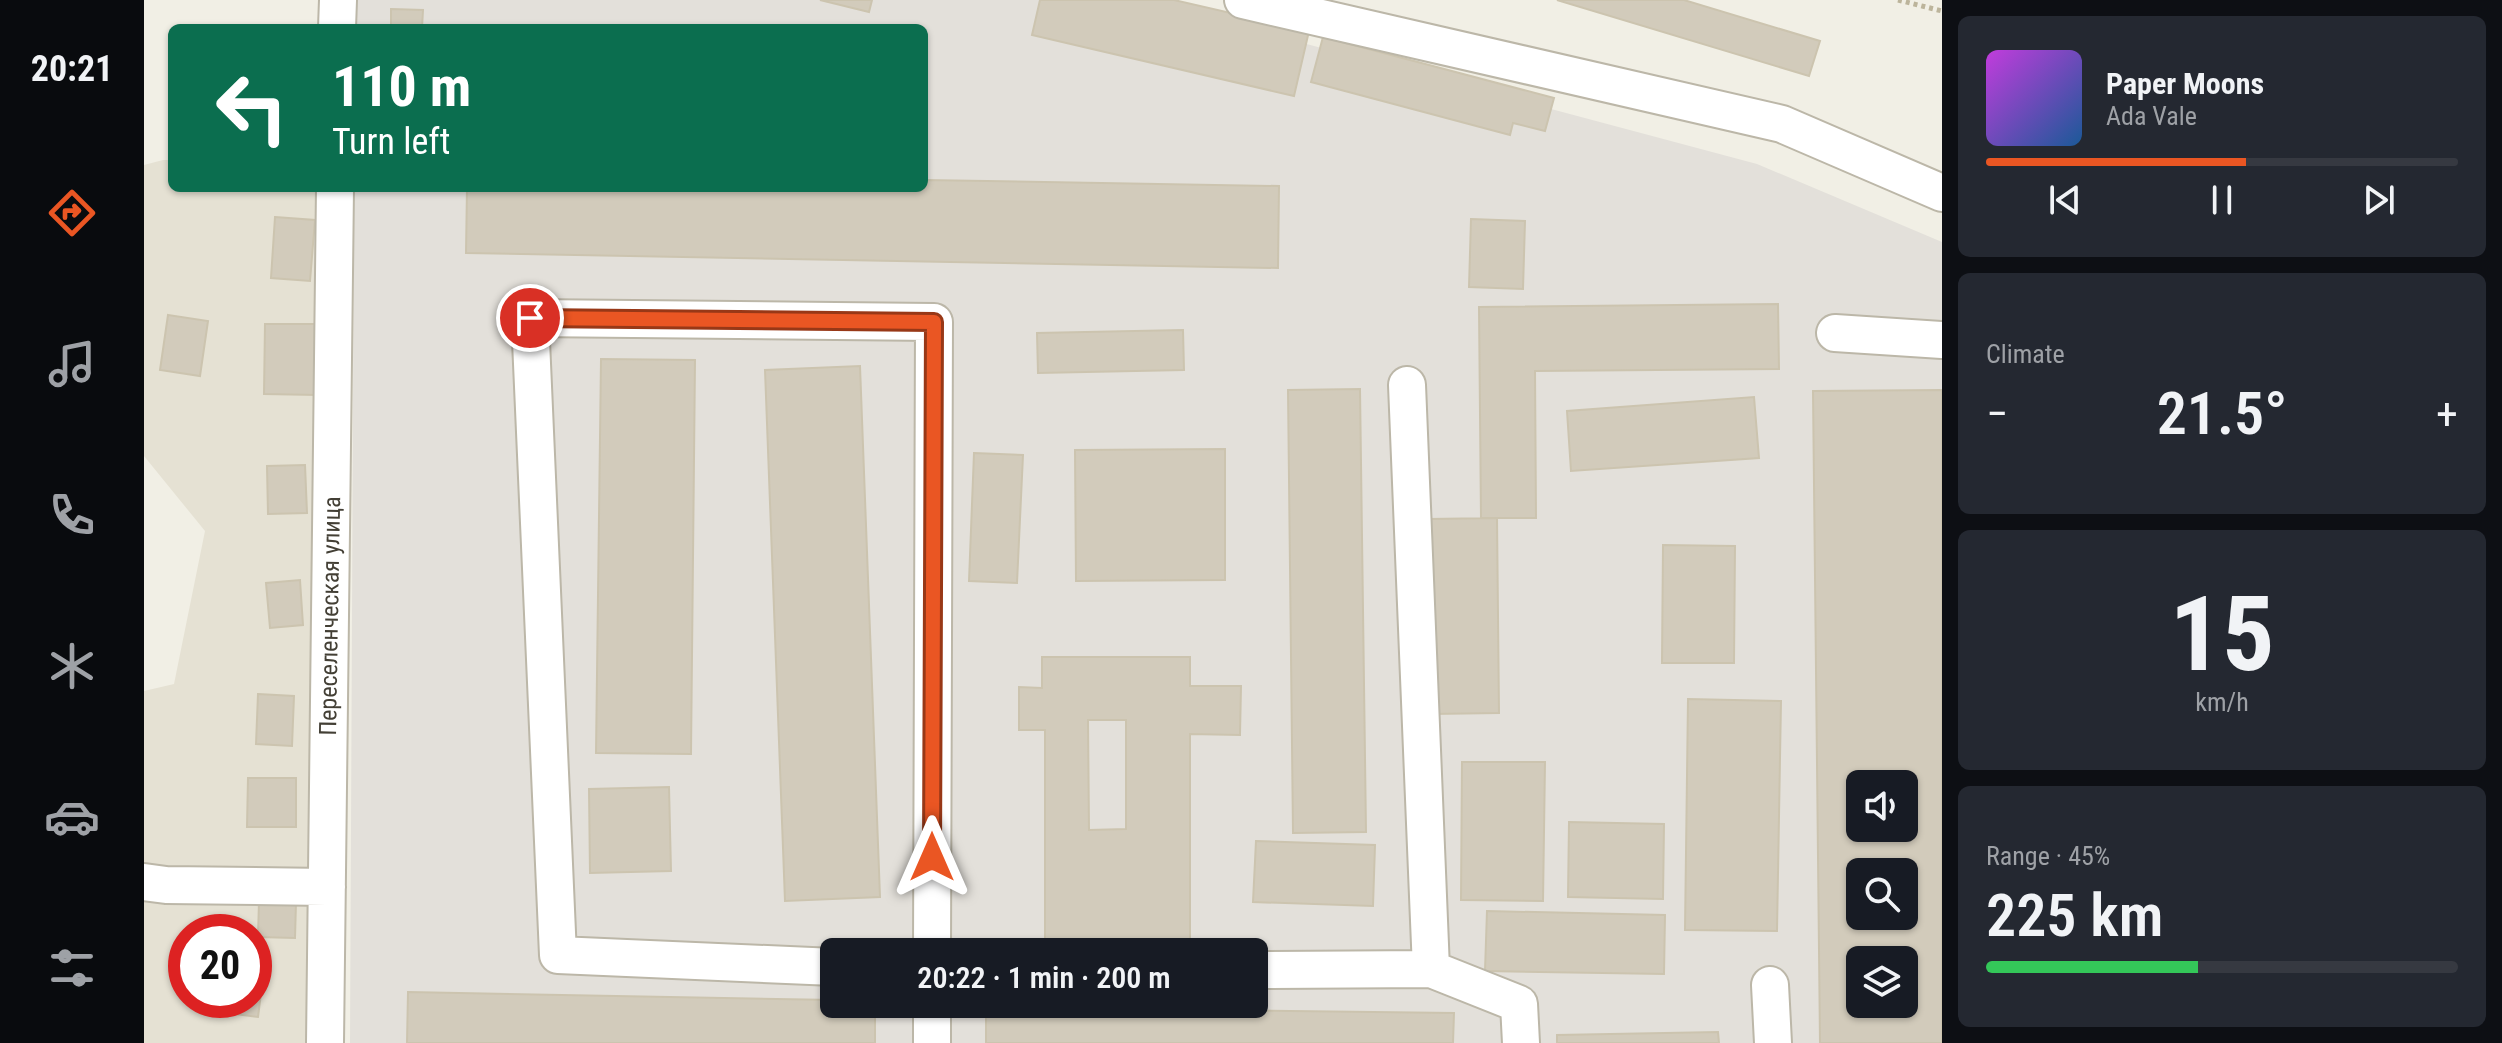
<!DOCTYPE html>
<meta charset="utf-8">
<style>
:root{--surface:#171b24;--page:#242831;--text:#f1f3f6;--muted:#9ea1a6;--line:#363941;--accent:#ea5623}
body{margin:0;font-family:"Roboto Condensed",sans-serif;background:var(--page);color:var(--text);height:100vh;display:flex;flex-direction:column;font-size:30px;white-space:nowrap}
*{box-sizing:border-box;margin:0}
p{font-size:26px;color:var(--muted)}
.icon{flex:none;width:44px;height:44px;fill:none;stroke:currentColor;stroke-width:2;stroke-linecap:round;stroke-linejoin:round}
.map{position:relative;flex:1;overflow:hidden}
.sheet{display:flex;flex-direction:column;gap:16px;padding:16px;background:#0d0f14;width:560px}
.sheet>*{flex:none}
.guide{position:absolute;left:24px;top:24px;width:760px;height:168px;border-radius:12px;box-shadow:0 2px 6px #0004;background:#0b6e4f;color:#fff;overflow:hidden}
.buttons{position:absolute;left:1702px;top:770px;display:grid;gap:16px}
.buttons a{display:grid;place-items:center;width:72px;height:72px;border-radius:12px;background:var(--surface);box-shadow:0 2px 6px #0004;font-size:40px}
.speed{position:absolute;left:24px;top:914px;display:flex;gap:16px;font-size:40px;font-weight:700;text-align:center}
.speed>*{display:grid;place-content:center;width:104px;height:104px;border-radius:50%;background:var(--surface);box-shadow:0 2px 6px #0004;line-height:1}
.speed .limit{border:12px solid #d22;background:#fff;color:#111}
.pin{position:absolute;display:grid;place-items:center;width:68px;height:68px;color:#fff;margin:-34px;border:4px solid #fff;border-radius:50%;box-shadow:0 2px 8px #0007}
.me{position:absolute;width:88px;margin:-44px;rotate:0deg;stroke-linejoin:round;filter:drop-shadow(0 0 6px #0008)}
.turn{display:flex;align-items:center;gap:28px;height:168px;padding:0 32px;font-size:36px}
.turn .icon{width:104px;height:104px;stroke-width:2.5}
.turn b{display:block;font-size:56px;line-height:68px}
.big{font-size:60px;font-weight:600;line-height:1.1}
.sheet .tile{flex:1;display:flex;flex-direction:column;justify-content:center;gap:12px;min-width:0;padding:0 28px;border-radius:12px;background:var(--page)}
.sheet .dial{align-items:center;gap:0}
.dial b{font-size:104px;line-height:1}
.song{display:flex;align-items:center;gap:24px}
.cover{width:96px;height:96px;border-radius:12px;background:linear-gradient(135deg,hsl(290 70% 55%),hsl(210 70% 35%))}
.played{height:8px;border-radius:4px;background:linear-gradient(90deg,var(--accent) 55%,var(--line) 55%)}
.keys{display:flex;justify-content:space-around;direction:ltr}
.heat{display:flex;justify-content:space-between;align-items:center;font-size:44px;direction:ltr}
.charge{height:12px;border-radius:6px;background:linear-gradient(90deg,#34c759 45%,var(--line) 0)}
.trip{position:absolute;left:676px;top:938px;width:448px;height:80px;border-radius:12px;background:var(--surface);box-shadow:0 2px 6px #0004;font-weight:600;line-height:80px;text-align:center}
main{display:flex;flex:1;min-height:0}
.dock{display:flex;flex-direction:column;width:144px;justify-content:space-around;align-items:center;background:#090b0e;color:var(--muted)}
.dock .icon{width:56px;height:56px}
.dock .active{color:var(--accent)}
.dock b{font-size:36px;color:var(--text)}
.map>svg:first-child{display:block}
.residential{fill:#e5e1d3;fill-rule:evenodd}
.industrial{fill:#e3e0da;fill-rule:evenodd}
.building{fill:#d2cbbb;stroke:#ccc4af;stroke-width:2;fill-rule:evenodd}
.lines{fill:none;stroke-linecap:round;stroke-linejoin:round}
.minor-casing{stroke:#bcb7a8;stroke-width:40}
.path{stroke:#bcb49b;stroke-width:5;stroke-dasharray:4 4;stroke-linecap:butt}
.minor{stroke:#fff;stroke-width:36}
.route-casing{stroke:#983817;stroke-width:20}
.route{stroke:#ea5623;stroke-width:14}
.labels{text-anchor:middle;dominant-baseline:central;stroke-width:6;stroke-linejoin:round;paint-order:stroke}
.street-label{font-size:24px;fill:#433f35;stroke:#fff}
</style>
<main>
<nav class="dock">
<b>20:21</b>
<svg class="icon active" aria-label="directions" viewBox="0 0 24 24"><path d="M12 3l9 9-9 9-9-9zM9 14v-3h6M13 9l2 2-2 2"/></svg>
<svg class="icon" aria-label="music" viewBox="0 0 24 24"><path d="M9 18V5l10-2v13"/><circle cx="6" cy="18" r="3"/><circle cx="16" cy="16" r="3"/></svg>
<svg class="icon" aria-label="phone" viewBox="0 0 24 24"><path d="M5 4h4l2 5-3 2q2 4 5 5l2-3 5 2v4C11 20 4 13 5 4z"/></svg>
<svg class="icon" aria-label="climate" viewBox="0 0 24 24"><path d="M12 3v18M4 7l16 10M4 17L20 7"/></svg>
<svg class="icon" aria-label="car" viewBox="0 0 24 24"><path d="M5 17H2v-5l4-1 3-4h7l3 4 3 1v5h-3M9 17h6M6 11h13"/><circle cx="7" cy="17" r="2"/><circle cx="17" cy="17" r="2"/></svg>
<svg class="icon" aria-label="filters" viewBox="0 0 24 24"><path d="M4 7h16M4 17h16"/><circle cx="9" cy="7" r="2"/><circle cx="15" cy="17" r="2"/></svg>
</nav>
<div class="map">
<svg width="1798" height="1043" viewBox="0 0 1798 1043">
<rect width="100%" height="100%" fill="#f1efe5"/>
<path class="residential" d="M 19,160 L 28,160 L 28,188 L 184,188 L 163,1043 L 0,1043 L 0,691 L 30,684 L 61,531 L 0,456 L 0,165 ZM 42,932 L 110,932 L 110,1000 L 42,1000 Z"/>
<path class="industrial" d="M 211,0 L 998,0 L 1613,164 L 1798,242 L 1798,1043 L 206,1043 L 210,188 L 780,188 L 780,28 L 211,28 ZM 1716,784 L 1760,784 L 1760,828 L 1716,828 ZM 1716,872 L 1760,872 L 1760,916 L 1716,916 ZM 690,952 L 1110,952 L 1110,1004 L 690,1004 ZM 1716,960 L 1760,960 L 1760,1004 L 1716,1004 Z"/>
<path class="building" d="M 676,0 L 728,0 L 725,12 Z
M 896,0 L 1030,0 L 1165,31 L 1150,96 L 888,35 Z
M 1413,0 L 1540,0 L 1676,41 L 1665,76 Z
M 247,9 L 279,10 L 278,28 L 247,28 Z
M 1179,37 L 1410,98 L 1401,131 L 1369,123 L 1366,135 L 1167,82 Z
M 780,180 L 1135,186 L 1134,268 L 322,253 L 323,188 L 780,188 Z
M 131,217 L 171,220 L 166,281 L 127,278 Z
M 1327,219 L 1381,221 L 1379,289 L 1325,287 Z
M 1634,304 L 1635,369 L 1391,371 L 1392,518 L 1337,518 L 1335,307 Z
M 24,315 L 64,321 L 56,376 L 16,370 Z
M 121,324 L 175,324 L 174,395 L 120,394 Z
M 1039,330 L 1040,370 L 894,373 L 893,333 Z
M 457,359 L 551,360 L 547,754 L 452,753 Z
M 716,366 L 736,897 L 641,901 L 621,370 Z
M 1216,389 L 1222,832 L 1149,833 L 1144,390 Z
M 1798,390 L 1798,1043 L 1676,1043 L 1669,391 ZM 1716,784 L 1760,784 L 1760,828 L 1716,828 ZM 1716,872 L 1760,872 L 1760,916 L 1716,916 ZM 1716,960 L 1760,960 L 1760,1004 L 1716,1004 Z
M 1610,397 L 1615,458 L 1427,471 L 1423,411 Z
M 1081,449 L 1081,580 L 932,581 L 931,450 Z
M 830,453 L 879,455 L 873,583 L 825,581 Z
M 161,465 L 163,513 L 124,514 L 123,466 Z
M 1353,518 L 1355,713 L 1287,714 L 1285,519 Z
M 1519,545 L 1591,546 L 1590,663 L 1518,663 Z
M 156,580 L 159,625 L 126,628 L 122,583 Z
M 898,657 L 1046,657 L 1046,686 L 1097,686 L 1096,735 L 1046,734 L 1046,952 L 901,952 L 901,730 L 875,730 L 875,687 L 898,688 ZM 944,720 L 982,720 L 982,829 L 945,830 Z
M 114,694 L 150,696 L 148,746 L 112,744 Z
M 1544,699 L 1637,701 L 1633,931 L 1541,930 Z
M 1318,762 L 1401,762 L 1399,901 L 1317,900 Z
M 104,778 L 152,778 L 152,827 L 103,827 Z
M 525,787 L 527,871 L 446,873 L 445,789 Z
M 1425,822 L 1520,824 L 1519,899 L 1424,897 Z
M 1112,841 L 1231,845 L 1229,906 L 1109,902 Z
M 115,901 L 152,902 L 151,938 L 114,937 Z
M 1343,911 L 1521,915 L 1520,974 L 1341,971 Z
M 110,977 L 119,978 L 114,1017 L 67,1011 L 69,1000 L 110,1000 Z
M 264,992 L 690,1000 L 690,1004 L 731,1004 L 731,1043 L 263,1043 Z
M 842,1007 L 1310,1013 L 1309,1043 L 842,1043 Z
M 1574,1032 L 1575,1043 L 1413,1043 L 1413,1035 Z"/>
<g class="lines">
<defs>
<path id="minor" d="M 1099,0 L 1638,124 L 1798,193
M 193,28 L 194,0
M 1691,333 L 1798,340
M 0,882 L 22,885 L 183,887
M 690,967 L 414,955 L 386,318 L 790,322 L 788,952
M 1287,969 L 1375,1004 L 1377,1043
M 1110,970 L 1287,969 L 1263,385
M 1626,985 L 1629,1043
M 181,1043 L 191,188
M 788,1043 L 788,1004"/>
</defs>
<use href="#minor" class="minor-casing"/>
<path class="path" d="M 1754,0 L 1798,11"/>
<use href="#minor" class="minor"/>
</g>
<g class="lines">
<defs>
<path id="route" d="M 386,318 L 790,322 L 788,857"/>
</defs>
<use href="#route" class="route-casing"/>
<use href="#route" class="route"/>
</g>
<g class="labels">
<g class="street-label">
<text transform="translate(186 616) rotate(-89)">Переселенческая улица</text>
</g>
</g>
</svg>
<div class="buttons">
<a><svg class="icon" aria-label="sound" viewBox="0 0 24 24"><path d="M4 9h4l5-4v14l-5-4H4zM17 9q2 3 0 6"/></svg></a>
<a><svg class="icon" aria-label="search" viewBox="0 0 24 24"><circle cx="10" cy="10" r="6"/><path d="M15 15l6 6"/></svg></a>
<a><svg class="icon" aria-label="layers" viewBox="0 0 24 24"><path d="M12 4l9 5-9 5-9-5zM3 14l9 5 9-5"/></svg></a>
</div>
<div class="speed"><div class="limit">20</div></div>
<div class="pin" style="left:386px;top:318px;background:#d93025"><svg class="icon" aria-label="arrive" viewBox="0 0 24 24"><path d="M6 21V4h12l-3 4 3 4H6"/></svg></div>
<svg class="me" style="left:788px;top:857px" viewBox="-20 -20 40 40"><path d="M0-17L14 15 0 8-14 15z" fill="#ea5623" stroke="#fff" stroke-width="4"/></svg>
<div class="trip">20:22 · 1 min · 200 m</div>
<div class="guide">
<div class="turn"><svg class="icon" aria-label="left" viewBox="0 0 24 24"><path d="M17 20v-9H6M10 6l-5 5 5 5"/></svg><div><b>110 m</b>Turn left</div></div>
</div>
</div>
<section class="sheet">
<div class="tile">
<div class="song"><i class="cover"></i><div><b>Paper Moons</b><p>Ada Vale</p></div></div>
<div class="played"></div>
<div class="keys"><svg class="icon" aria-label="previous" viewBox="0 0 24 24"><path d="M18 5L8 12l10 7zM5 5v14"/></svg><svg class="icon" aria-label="pause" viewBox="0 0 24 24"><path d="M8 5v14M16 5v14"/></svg><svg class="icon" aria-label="next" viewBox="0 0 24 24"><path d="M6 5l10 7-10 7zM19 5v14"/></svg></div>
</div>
<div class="tile"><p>Climate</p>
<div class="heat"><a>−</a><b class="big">21.5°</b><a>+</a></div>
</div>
<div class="tile dial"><b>15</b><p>km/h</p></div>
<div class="tile"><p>Range · 45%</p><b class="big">225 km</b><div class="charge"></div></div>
</section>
</main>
